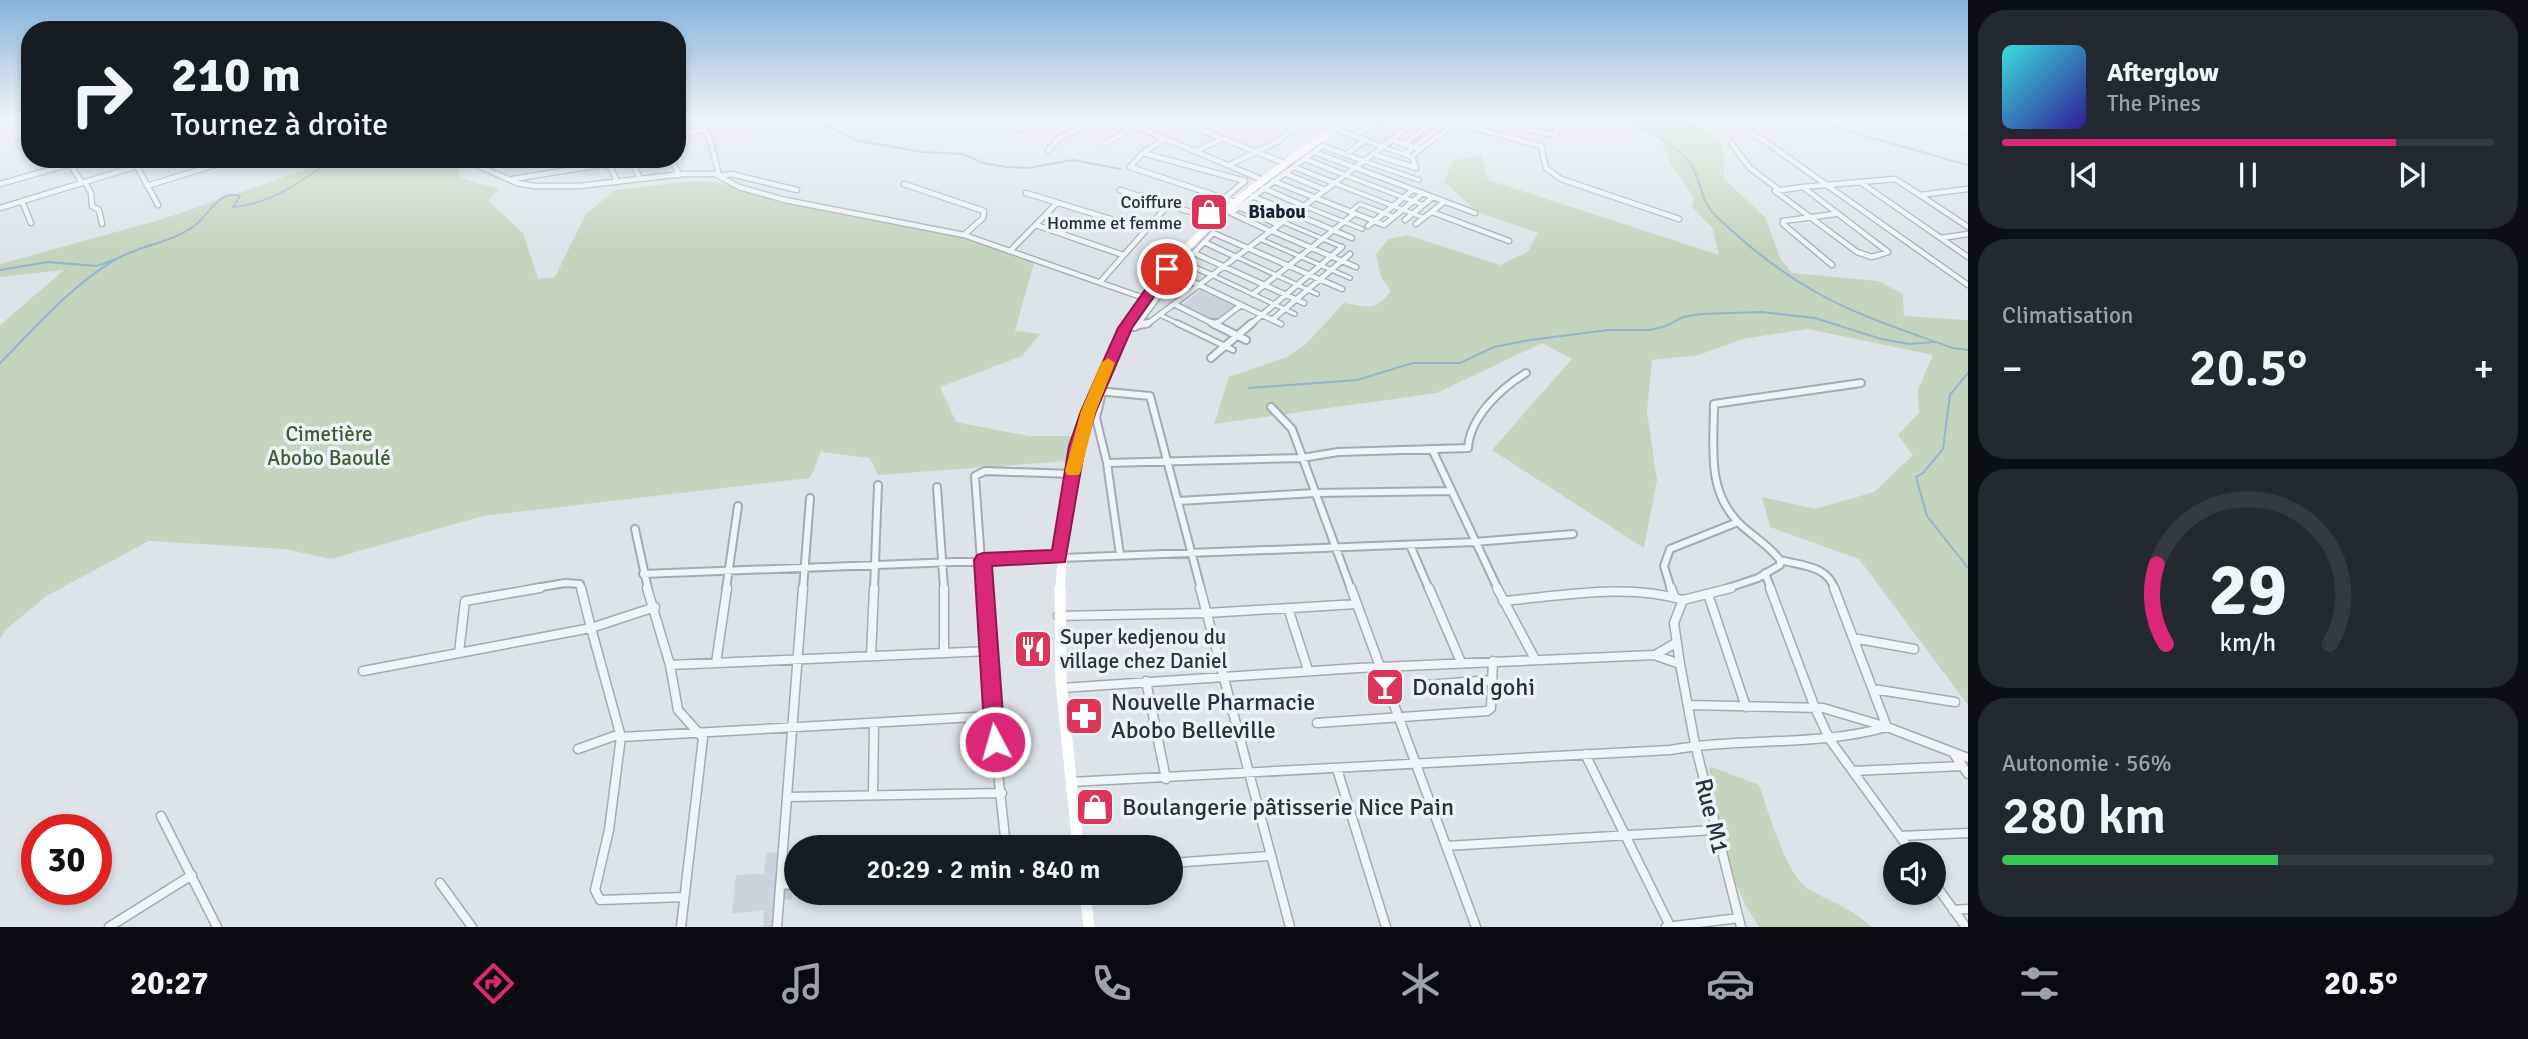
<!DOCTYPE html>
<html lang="fr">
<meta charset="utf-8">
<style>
:root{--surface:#171b24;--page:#242831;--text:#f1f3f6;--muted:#9ea1a6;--line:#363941;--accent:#db2777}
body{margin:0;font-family:Signika,sans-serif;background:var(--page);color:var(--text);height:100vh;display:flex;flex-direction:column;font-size:26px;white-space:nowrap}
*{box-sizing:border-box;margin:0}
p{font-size:23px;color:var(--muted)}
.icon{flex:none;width:38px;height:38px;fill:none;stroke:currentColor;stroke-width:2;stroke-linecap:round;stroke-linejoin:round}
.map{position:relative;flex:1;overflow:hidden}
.drawer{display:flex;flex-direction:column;gap:10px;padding:10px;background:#0d0f14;width:560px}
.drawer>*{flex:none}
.banner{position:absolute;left:21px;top:21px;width:665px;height:147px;border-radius:28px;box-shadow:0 4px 10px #0003;background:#171b24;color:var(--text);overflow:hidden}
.buttons{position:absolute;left:1883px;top:842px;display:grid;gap:14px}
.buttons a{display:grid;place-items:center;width:63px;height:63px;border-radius:50%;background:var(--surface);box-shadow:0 4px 10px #0003;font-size:35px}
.speed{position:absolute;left:21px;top:814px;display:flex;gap:14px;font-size:35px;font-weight:700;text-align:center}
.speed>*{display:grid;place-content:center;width:91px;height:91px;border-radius:50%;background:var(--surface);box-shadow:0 4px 10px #0003;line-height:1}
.speed .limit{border:10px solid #d22;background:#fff;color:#111}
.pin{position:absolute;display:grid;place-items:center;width:60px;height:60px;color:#fff;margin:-30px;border:4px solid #fff;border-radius:50%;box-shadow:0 2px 7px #0007}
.me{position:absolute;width:77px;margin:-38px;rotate:354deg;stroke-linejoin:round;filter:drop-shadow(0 0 5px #0008)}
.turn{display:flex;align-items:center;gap:24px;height:147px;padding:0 35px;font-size:32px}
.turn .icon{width:91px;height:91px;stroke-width:2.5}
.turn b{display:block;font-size:49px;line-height:60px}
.big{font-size:52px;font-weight:600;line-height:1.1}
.drawer .widget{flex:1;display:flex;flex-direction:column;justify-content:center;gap:10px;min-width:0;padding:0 24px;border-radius:28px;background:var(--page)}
.drawer .dial{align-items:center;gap:0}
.dial svg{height:182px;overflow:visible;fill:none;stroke:var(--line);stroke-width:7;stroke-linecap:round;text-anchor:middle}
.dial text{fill:var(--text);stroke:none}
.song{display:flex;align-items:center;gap:21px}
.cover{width:84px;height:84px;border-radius:10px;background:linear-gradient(135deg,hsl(180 70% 55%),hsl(250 70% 35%))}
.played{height:7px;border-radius:4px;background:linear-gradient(90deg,var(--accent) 80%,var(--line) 80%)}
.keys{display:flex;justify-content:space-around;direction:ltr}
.heat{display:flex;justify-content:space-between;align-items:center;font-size:38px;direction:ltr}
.charge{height:10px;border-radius:5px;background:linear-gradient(90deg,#34c759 56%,var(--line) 0)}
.trip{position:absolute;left:784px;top:835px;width:399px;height:70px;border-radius:35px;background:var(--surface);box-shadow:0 4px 10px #0003;font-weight:600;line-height:70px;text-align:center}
.tabs{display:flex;height:112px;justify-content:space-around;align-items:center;background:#090b0e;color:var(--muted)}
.tabs .icon{width:49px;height:49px}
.tabs .active{color:var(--accent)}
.tabs b{font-size:32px;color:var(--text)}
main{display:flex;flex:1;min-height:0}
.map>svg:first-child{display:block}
.built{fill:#cbd2db}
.green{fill:#c5d4be}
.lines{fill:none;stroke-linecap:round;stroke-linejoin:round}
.stream{stroke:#95b5cd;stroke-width:2}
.pedestrian-far1-casing{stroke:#a3aab3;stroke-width:6}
.pedestrian-casing{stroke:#a3aab3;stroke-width:8}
.minor-far2-casing{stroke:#a3aab3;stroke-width:7}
.minor-far1-casing{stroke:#a3aab3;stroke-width:10}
.minor-casing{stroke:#a3aab3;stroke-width:11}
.pedestrian-far1{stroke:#f1f3f7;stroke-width:3.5}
.pedestrian{stroke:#f1f3f7;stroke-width:4.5}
.minor-far2{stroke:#f1f3f7;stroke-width:4.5}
.minor-far1{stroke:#f1f3f7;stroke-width:6}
.minor{stroke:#f1f3f7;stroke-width:8}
.secondary-far2{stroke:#fff;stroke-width:7}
.secondary-far1{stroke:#fff;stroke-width:9}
.secondary{stroke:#fff;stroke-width:11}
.route{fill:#db2777;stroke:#8e194d;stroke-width:2}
.slow{fill:#f59e0b}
.labels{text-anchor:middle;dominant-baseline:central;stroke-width:7;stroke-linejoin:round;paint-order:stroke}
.far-poi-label{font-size:18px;fill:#253241;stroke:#edf2f6;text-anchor:end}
.far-neighbourhood-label{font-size:19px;font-weight:bold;fill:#182332;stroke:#edf2f6}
.park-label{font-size:21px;fill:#3d5e31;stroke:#edf2f6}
.poi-label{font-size:21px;fill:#253241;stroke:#edf2f6;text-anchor:start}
.near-poi-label{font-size:24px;fill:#253241;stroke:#edf2f6;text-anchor:start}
.near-street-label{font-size:24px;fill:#253241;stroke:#edf2f6}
</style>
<main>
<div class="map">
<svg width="1968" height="927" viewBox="0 0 1968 927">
<rect width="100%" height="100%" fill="#dee3e9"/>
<path class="built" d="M 1378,118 L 1405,127 L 1381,144 L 1355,135 Z
M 1203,289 L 1239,306 L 1216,324 L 1180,307 Z
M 787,851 L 784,888 L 792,888 L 792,899 L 784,900 L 782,927 L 763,927 L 764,911 L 732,913 L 736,875 L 764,874 L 766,853 Z"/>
<path class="green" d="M 1616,118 C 1647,118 1706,111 1722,146 C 1726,154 1723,170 1724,179 L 1765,217 L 1780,258 L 1792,273 L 1878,281 L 1903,294 L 1904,316 L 1968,320 L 1968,705 L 1859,559 L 1770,527 L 1762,497 L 1815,509 L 1874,492 L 1913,455 L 1898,435 L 1919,413 L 1918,389 L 1933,355 L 1808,329 L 1742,339 L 1699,355 L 1652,360 L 1647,411 L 1657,480 L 1644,548 L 1492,450 L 1572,359 L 1542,343 L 1437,393 L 1214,424 L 1229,377 L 1287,357 L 1305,345 L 1344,303 C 1368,307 1375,312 1391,291 L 1381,277 L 1376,254 L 1389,239 L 1407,235 L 1500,265 L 1528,252 L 1538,233 L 1478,212 L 1444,182 L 1453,161 L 1481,154 L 1488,180 L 1719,255 L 1712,227 L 1692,207 L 1694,198 L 1670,162 L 1659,137 Z
M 311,159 L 454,159 L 461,178 L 499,189 L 488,201 L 523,233 L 538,279 L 555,277 L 586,214 L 615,190 L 692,181 L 716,182 L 775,201 L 834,209 L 910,224 L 988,245 L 1034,263 L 1015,331 L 1040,334 L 1022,356 L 940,387 L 956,422 L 1029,436 L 1077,436 L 1067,461 L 878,475 L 870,458 L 821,452 L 810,478 L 483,516 L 331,559 L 285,549 L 149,541 L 48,595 L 5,630 L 0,639 L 0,325 L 64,270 L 0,277 L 0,264 L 163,219 L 305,170 Z
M 1712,767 L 1759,785 C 1768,810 1786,874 1807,888 C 1831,903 1849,906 1872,927 L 1759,927 L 1745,904 L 1730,871 L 1709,769 Z"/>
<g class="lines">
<path class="stream" d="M 808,118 L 860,141 L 922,152 L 963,154 L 983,163 L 1006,167 L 1028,168 L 1073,160 L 1120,169
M 1618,118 C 1643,128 1679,144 1693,168 C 1702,185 1701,202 1716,216 C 1745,244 1779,271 1814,291 C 1857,316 1906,331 1953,348 L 1968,350
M 1801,118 L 1968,165
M 0,270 L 48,262 L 97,266 L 116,259
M 0,363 C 37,326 73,283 120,257 C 144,245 172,242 194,226 C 208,217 219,188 240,196 L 233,207 C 272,204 302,181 333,159
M 1968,373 L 1950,395 L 1943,449 L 1923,473 L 1916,477 L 1927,516 L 1968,568
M 1249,388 L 1357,380 L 1413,363 L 1460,363 L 1494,347 L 1530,340 L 1608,330 L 1650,330 L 1666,326 L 1683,317 L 1701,314 L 1761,312 L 1815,318 L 1881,339 L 1909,344 L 1936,342"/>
<defs>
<path id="pedestrian-far1" d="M 1383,147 L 1412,157
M 1364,161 L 1419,180
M 1345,175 L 1423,205
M 1334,183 L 1424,218
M 1304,206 L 1362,229
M 1350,212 L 1360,204 L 1394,217
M 1283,222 L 1342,247
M 1260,239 L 1350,278
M 1237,257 L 1317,294
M 1212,275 L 1295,314
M 1160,315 L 1181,325"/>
<path id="pedestrian" d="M 1177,323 L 1233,350"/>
<path id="minor-far2" d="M 700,118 L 711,143 L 719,175
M 924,118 L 971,120
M 968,118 L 1022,129 L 1047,118
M 1116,118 L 1263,180
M 1171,118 L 1287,164
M 1484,118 L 1549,134 L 1557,133 L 1557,125
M 1726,118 L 1766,142 L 1968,285
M 1956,118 L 1949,120 L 1968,131
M 986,123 L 995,118
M 1456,123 L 1541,146 L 1546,168 L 1561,179 L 1679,219
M 1459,124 L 1469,118
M 1336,129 L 1383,147
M 677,135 L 705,130
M 1354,136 L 1379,118
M 1165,138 L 1143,153 L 1245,181 L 1226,197
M 1392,140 L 1420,149 L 1456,123 L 1439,118
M 1731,143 L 1750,168 L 1778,189
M 1104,144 L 1150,118
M 1405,144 L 1438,118
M 1048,151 L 1059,138 L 1099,118
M 1196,151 L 1220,140
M 1314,152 L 1475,213
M 1143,153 L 1130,167 L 1286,219
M 1347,154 L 1365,140
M 1373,154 L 1416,168
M 1405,154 L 1452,118
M 48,159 L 53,169
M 133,159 L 158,205
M 463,159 L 517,183 L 535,186 L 579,186 L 683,174 L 715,174 L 739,187 L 785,200 L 964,235
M 672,159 L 679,175
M 1305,159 L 1345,175
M 605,165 L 611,168 L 617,182
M 1229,165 L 1277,142 L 1304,118
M 1294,167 L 1334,183
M 1416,168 L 1412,157 L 1420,149
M 1284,173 L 1325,190
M 721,176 L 731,174 L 797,190
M 513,179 L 631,160 L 640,179
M 1273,181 L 1384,225 L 1423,193
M 85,182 L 91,193 L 92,206 L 99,210 L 102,224
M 1860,182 L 1968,257
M 0,184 L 70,164 L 82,183
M 904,184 L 984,211 L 983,218 L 964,235 L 1144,298
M 147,186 L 234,159
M 1803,187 L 1888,252 L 1872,257 L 1857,252 L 1775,191 Z
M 1803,187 L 1895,179 L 1920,195 L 1968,189
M 1263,188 L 1304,206
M 1120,190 L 1213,219
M 1026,193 L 1146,230
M 1920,195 L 1968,227
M 1252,196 L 1352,238
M 22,201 L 31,223
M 1239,207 L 1279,225
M 0,208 L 160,159
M 1432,212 L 1509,241
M 1405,220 L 1433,197
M 1416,224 L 1444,202
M 1036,225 L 1123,255
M 1368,226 L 1413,190
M 1270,231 L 1231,213 L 1322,146 L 1364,161
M 1272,231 L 1356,267
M 1941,238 L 1968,234
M 1204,242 L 1236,257
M 1010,251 L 1057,203
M 1194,253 L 1304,303
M 1184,263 L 1212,275
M 1832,265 L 1783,224 L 1783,221 L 1835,214
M 1176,274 L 1281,324
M 1101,281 L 1169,204
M 1167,286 L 1186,295
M 1253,294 L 1354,214
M 1174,304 L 1216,325
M 1273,319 L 1350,254
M 1137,325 L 1184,263 L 1213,233 L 1342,289
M 1146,325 L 1421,118
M 1215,325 L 1241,305
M 1250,325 L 1342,247"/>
<path id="minor-far1" d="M 1212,323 L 1246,340
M 1215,325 L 1217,323
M 1135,327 L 1138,323
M 1127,328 L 1148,323
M 1211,358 L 1252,323
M 1097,391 L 1150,396 L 1201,589
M 1102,392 L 1096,418 L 1107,463 L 1120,555
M 1271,407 L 1292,429 L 1351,589
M 1432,449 L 1498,589
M 1107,463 L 1302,458 L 1338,452 L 1468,448 C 1470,417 1501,388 1526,373
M 937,487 L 944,589
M 1178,501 L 1315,493 L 1451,491
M 635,529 L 648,589
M 1410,545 L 1429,589
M 1780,560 C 1803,566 1826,565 1835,589
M 1765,573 L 1771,589
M 643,574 L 1475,542 L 1573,534
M 530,589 L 565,583 L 580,584 L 581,589
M 726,589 L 738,506
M 803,589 L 810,498
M 874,589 L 878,485
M 983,589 L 975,476 L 985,471 L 1072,474
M 1671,589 L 1664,566 L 1670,549 L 1738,522
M 1725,589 L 1758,578 L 1780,565 L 1780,560 C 1769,545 1752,536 1739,523 C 1706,490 1714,447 1714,404 L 1861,383"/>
<path id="minor" d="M 647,588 L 670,665 L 678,710 L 703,738 L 681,927
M 944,588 L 944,653
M 983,588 L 992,716 L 1006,847
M 1200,588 L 1290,927
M 1351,588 L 1476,927
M 1429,588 L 1461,662
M 1497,588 L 1535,659
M 1671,588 L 1674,596
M 1770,588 L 1815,708 L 1830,740 L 1913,854
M 1708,594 L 1746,707
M 1503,601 C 1561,596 1627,583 1683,600
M 655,607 L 591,628 L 621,737 L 609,830 L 595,890 L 600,900 L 684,897
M 1288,608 L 1308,670
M 1058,616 L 1207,613 L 1357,604
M 1853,638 L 1914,649
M 459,653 L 465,601 L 540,588
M 459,653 L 591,628 L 581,588
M 1655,655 L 1674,644
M 871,656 L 874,588
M 716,663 L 727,588
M 1680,664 L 1674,623 L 1683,600 L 1731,588
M 670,665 L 989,651
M 363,671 L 459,653
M 1146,681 L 1166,779
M 1427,685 L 1492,680
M 1062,688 L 1358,668 L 1654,655 L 1680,664 L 1695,744 L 1741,927
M 1873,689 L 1955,702
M 1689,705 L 1823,708 L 1887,727 L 1968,758
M 1317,723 L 1487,711 L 1491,708 L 1493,661
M 621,737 L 992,716
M 578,749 L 620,734
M 1585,754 L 1670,926
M 1954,754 L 1968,774
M 1337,769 L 1386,927
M 1853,771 L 1962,766
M 1071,782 L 1670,750 C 1742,737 1816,747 1887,727 L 1834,588
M 873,794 L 874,724
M 788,797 L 1002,793
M 161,816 L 217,927
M 1900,836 L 1968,833
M 1446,846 L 1715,830
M 1171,863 L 1269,856
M 440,883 L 472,927
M 1934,883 L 1966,927
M 780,885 L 796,884
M 1953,910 L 1968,909
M 109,927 L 192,875
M 777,927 L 803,588
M 1666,927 L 1739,918"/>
</defs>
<use href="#pedestrian-far1" class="pedestrian-far1-casing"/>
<use href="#pedestrian" class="pedestrian-casing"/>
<use href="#minor-far2" class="minor-far2-casing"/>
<use href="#minor-far1" class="minor-far1-casing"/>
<use href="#minor" class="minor-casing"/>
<use href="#pedestrian-far1" class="pedestrian-far1"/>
<use href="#pedestrian" class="pedestrian"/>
<use href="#minor-far2" class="minor-far2"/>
<use href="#minor-far1" class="minor-far1"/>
<use href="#minor" class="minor"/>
<path class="secondary-far2" d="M 1129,325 C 1182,233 1266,176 1351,118"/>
<path class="secondary-far1" d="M 1060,589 C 1067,488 1079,413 1130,323"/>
<path class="secondary" d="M 1060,588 L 1061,682 L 1078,847
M 1085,892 L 1089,927"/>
</g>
<linearGradient id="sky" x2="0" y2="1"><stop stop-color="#87b4dd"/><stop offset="0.48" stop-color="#f0f2f5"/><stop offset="1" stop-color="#f0f2f5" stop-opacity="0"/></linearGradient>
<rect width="1968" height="248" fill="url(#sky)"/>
<path class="route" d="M 1167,265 L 1173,269 L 1132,328 L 1096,411 L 1085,446 L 1065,562 L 992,566 L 1005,742 L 1002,748 L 995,751 L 988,748 L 985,742 L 974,560 L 977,555 L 983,553 L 1052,550 L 1069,446 L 1081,411 L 1118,328 L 1162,266 Z"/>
<path class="slow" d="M 1108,358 L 1115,363 L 1096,411 L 1081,471 L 1079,475 L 1067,475 L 1065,471 L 1081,411 L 1101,363 Z"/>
<defs>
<symbol id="shop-square" viewBox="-11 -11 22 22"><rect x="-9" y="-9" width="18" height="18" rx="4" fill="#dc355c" stroke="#edf2f6"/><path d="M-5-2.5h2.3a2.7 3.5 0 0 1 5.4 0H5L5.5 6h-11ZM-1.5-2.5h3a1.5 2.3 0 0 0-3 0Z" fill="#fff"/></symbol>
<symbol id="restaurant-square" viewBox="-11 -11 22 22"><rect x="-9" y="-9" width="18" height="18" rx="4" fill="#dc355c" stroke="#edf2f6"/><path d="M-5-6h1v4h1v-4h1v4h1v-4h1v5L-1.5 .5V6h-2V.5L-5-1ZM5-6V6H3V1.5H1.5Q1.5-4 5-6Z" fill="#fff"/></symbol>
<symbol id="bar-square" viewBox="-11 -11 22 22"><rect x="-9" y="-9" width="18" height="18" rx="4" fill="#dc355c" stroke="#edf2f6"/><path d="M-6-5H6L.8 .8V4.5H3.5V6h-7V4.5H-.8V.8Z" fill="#fff"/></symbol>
<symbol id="pharmacy-square" viewBox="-11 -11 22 22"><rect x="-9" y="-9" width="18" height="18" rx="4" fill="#dc355c" stroke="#edf2f6"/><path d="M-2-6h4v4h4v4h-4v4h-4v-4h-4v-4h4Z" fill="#fff"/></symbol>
</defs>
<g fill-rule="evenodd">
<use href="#shop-square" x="1187" y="190" width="44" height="44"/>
<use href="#restaurant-square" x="1011" y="627" width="44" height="44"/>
<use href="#bar-square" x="1363" y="665" width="44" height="44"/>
<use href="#pharmacy-square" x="1062" y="694" width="44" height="44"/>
<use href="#shop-square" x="1073" y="785" width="44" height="44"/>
</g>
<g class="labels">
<g class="far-poi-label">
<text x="1182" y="202">Coiffure<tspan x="1182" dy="21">Homme et femme</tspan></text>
</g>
<g class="far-neighbourhood-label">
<text x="1277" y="212">Biabou</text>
</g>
<g class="park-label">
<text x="329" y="434">Cimetière<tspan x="329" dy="24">Abobo Baoulé</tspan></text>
</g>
<g class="poi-label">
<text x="1060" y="637">Super kedjenou du<tspan x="1060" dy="24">village chez Daniel</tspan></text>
</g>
<g class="near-poi-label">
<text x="1412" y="687">Donald gohi</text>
<text x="1111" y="702">Nouvelle Pharmacie<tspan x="1111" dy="28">Abobo Belleville</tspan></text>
<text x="1122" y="807">Boulangerie pâtisserie Nice Pain</text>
</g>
<g class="near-street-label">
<text transform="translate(1712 816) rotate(76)">Rue M1</text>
</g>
</g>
</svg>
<div class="buttons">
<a><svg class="icon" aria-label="sound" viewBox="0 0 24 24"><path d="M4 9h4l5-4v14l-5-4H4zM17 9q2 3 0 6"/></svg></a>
</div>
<div class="speed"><div class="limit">30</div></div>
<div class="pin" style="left:1167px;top:269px;background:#d93025"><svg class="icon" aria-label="arrive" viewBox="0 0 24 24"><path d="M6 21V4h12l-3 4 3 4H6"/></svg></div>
<svg class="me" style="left:995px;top:742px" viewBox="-20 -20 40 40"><circle r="17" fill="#db2777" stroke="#fff" stroke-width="3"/><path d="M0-11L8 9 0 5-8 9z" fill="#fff"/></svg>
<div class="trip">20:29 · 2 min · 840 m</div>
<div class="banner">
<div class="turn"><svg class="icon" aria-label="right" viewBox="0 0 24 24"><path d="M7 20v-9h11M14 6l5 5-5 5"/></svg><div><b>210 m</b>Tournez à droite</div></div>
</div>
</div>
<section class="drawer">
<div class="widget">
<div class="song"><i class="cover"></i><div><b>Afterglow</b><p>The Pines</p></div></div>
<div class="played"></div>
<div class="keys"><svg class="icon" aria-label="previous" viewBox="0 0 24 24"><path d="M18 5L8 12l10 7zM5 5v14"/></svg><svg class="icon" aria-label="pause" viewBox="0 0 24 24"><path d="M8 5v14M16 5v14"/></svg><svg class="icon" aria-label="next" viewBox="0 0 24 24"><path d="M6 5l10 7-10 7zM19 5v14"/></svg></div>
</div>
<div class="widget"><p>Climatisation</p>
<div class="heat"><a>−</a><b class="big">20.5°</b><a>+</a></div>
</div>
<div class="widget dial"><svg viewBox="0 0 100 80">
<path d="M14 69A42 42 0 1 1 86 69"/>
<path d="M14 69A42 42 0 0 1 10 34" stroke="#db2777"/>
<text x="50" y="56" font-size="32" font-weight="700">29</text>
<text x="50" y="72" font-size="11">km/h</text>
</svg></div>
<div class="widget"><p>Autonomie · 56%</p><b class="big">280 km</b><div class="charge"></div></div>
</section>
</main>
<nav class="tabs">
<b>20:27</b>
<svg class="icon active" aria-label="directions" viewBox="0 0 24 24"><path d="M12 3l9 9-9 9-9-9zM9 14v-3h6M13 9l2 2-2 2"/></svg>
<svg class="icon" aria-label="music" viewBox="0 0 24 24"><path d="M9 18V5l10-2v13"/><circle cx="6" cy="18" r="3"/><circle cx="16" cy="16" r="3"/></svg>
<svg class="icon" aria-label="phone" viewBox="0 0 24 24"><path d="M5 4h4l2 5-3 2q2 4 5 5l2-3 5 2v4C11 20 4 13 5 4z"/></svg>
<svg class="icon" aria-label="climate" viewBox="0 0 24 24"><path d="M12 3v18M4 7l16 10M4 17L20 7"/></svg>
<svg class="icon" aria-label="car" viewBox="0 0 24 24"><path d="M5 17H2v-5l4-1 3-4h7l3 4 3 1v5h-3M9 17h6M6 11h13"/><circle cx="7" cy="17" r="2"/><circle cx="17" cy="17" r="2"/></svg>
<svg class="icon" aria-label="filters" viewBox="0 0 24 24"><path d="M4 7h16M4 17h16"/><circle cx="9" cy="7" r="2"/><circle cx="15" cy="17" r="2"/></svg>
<b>20.5°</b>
</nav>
